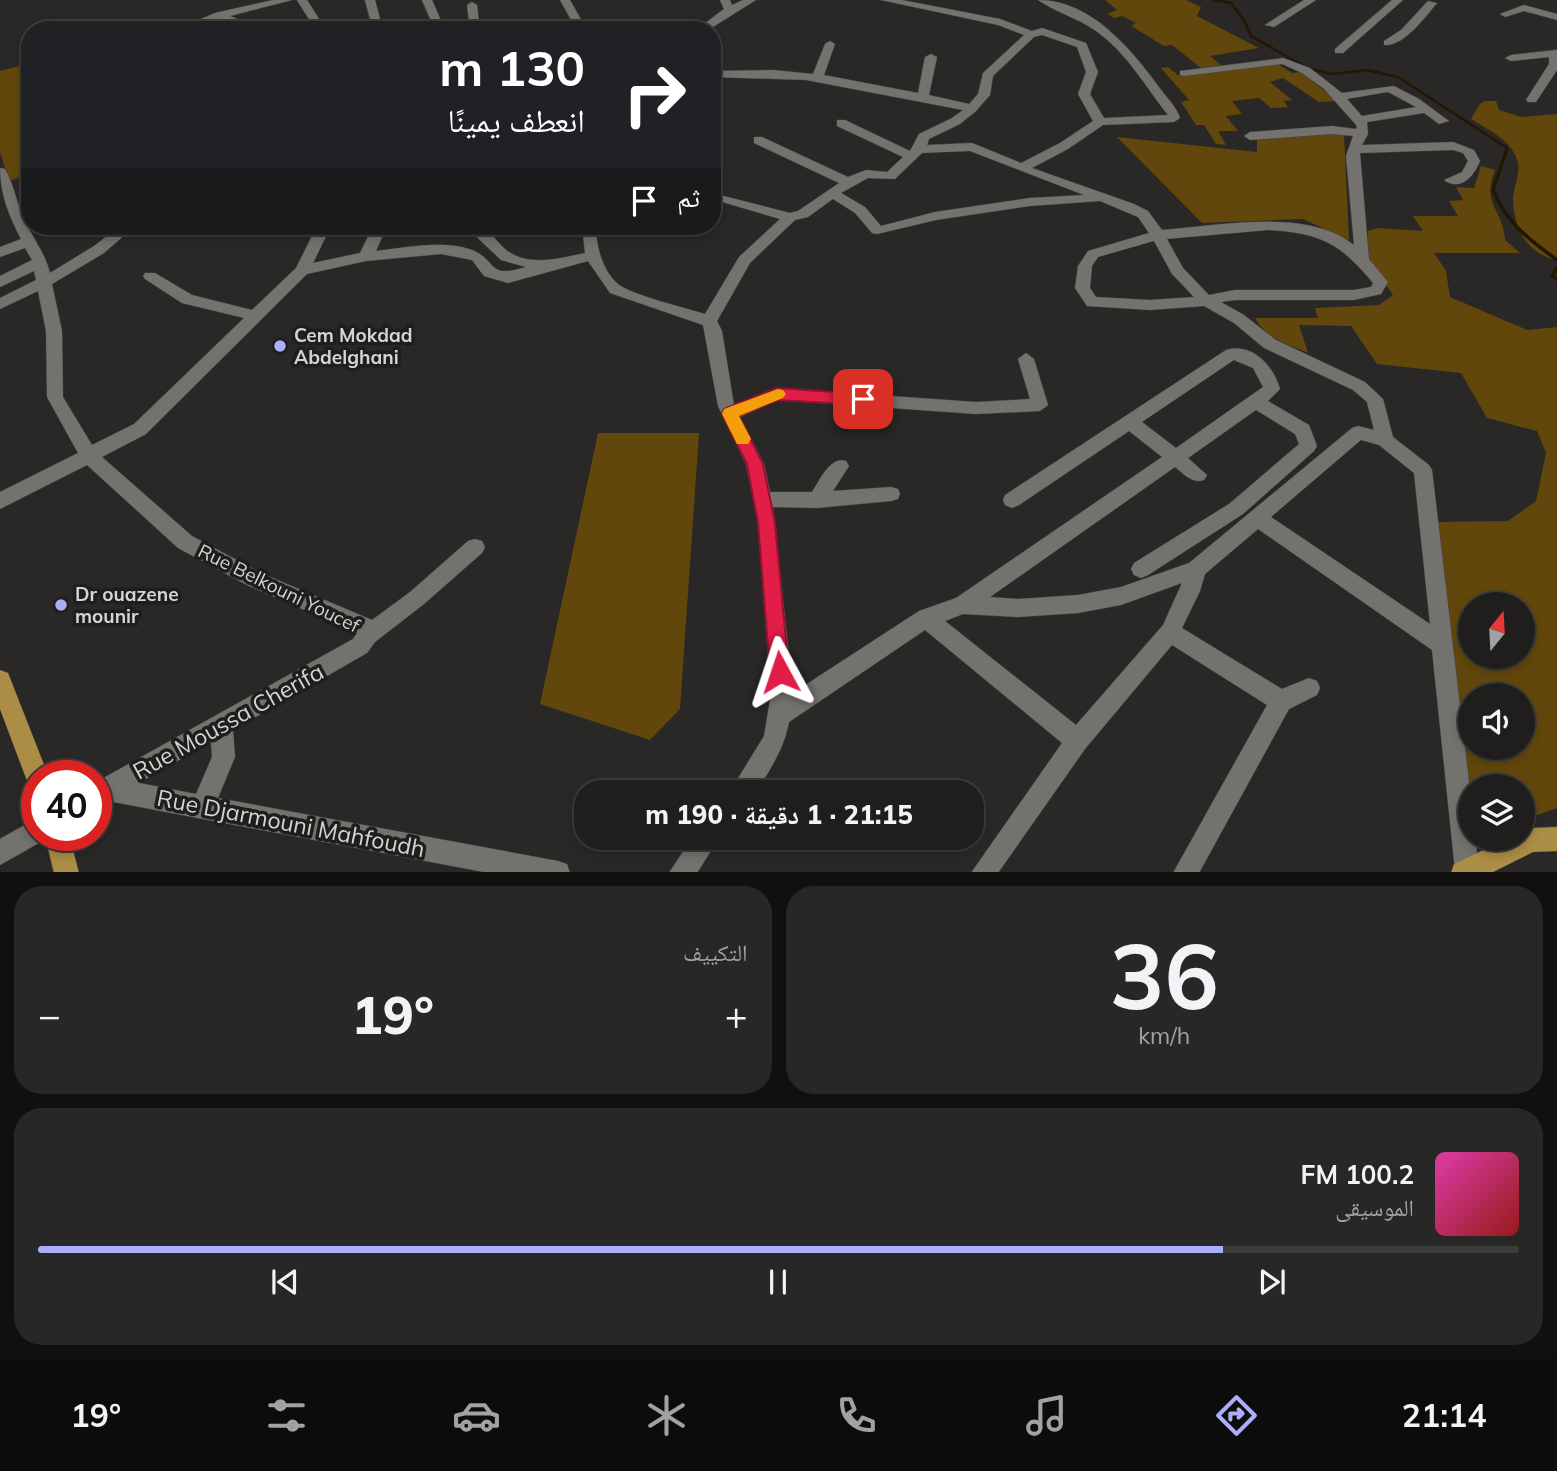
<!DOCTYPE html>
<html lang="ar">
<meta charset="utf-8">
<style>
:root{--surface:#1f1e1c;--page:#272725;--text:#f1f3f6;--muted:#a1a2a3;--line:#3c3c3b;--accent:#abaffb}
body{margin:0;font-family:Mulish,"Noto Naskh Arabic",sans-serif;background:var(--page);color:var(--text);direction:rtl;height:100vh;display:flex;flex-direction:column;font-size:26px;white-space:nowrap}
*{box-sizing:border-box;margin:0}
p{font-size:23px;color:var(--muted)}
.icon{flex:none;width:38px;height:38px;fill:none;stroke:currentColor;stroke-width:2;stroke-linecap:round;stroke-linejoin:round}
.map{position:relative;height:872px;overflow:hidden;direction:ltr}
.panel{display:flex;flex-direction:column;gap:14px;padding:14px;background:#11100f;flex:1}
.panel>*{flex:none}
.guide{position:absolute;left:21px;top:21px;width:700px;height:214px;border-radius:28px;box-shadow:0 4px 10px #0003,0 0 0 2px var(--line);direction:rtl;background:#202124;color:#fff;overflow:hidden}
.needle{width:46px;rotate:18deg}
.tools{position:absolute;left:1458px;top:592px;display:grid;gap:14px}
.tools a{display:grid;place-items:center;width:77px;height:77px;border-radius:50%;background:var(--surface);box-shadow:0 4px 10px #0003,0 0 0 2px var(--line);font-size:35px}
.speed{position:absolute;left:21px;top:760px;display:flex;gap:14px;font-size:35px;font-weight:700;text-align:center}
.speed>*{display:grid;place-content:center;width:91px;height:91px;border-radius:50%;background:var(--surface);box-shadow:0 4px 10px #0003,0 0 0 2px var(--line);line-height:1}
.speed .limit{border:10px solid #d22;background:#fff;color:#111}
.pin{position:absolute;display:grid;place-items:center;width:60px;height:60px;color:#fff;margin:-30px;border-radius:14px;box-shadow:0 4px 10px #0006}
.me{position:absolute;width:77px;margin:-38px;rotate:355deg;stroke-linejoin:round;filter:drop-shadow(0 0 5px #0008)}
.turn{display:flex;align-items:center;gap:24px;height:147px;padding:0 21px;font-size:32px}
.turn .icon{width:91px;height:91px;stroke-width:2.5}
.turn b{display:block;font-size:49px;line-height:60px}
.then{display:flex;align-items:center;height:66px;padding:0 21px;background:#0003;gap:14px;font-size:26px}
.big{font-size:52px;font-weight:800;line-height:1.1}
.panel .card{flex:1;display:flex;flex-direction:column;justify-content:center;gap:10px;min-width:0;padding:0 24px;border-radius:28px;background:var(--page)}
.panel .dial{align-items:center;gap:0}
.dial b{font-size:91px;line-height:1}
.song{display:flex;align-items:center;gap:21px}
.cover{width:84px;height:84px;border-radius:10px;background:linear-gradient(135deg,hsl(320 70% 55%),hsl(0 70% 35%))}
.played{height:7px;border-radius:4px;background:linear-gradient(90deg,var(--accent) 80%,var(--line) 80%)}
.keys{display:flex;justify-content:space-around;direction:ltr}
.heat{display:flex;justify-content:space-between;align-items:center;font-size:38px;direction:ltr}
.panel .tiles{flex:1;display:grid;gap:14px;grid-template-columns:1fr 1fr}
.card:last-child{grid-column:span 2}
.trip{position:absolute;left:574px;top:780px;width:410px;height:70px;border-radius:28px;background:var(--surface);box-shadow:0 4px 10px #0003,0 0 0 2px var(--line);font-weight:800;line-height:70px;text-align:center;direction:rtl}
.tabs{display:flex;height:112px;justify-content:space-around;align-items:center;background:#0c0c0b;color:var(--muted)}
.tabs .icon{width:49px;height:49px}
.tabs .current{color:var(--accent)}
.tabs b{font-size:32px;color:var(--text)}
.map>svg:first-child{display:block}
.green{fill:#61470b;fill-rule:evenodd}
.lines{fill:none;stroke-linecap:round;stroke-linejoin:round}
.stream-far1{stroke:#231700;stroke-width:2.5}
.stream{stroke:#231700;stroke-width:3.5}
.minor-casing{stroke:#454442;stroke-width:1}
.major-casing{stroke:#454442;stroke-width:1}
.minor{fill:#73726f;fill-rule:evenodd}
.major{fill:#ac8d46;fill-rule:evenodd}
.route{fill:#e11d48;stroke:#92132f;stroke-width:2}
.slow{fill:#f59e0b}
.poi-dot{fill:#abaffb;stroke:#201e1c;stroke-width:2.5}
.labels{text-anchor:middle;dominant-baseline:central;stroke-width:7;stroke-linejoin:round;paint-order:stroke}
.poi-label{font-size:19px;font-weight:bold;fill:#d5d4d3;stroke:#201e1c;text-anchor:start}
.street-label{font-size:19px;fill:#d5d4d3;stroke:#201e1c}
.near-street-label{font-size:23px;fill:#d5d4d3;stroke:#201e1c}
</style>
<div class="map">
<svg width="1557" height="873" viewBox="0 0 1557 873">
<rect width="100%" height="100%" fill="#292826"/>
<path class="green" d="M 1105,0 L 1186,0 L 1201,7 L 1197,16 L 1259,48 L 1210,56 L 1221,65 L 1201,68 L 1172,45 L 1164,46 L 1131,26 L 1136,23 L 1122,16 L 1114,18 L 1107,14 L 1117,10 Z
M 30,63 L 30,174 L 9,181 L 0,152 L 0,71 Z
M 1276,63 L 1292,73 L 1301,72 L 1337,101 L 1319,102 L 1283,78 L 1270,82 L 1292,100 L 1284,101 L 1288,107 L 1271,108 L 1259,98 L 1232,101 L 1242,114 L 1226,116 L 1238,131 L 1218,131 L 1226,145 L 1216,144 L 1204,125 L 1196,125 L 1181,102 L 1189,100 L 1161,68 L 1168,67 L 1178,75 Z
M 1485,101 L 1496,101 L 1499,110 L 1521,117 L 1557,114 L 1557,260 C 1527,254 1514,229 1513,200 C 1513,186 1523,171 1516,157 C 1508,138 1488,130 1471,119 L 1480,104 Z
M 1331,133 L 1344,134 L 1349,240 L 1303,219 L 1202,223 L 1117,137 L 1257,152 L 1257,139 Z
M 1481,166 L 1495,170 C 1481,206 1503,208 1505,240 L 1520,253 L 1434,253 L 1446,271 L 1450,297 L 1527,330 L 1557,327 L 1557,808 L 1523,820 L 1522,786 L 1470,787 L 1434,522 L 1508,521 L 1536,501 L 1546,453 L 1537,431 L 1487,418 L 1461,373 L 1377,364 L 1351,326 L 1299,325 L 1308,353 C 1286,344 1267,339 1255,318 L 1318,318 L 1315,308 L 1379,305 L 1393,295 L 1368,259 L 1368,231 L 1377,228 L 1423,231 L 1413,216 L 1458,216 L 1449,201 L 1463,200 L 1456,187 L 1474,188 ZM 1470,604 L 1522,604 L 1522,656 L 1470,656 ZM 1470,695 L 1522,695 L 1522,747 L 1470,747 Z
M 598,433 L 699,433 L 680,709 L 650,740 L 540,704 Z"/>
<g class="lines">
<path class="stream-far1" d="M 1214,0 L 1231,3 L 1245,22 L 1251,36 L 1309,69 L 1333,74 L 1367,70 L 1398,77 L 1507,148 L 1506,151"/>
<path class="stream" d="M 1507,149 L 1493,190 C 1506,223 1529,239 1557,260
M 1557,268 L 1552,276 L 1557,279"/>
<defs>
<path id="minor" d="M 273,0 L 292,0 L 230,16 L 264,30 L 249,30 L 219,19 L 203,26 L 201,30 L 191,30 L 194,22 L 215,13 Z
M 297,0 L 307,0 L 321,22 L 320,24 L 305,30 L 289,30 L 310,21 Z
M 365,0 L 375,0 L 383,30 L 373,30 Z
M 422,0 L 432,0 L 445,30 L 435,30 Z
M 560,0 L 570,0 L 587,30 L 577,30 Z
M 720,0 L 730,0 L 732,5 L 743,0 L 756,0 L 708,30 L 696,30 L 724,9 Z
M 881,0 L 902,0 L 1000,19 L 1032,31 L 1042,28 L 1086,43 L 1098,72 L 1090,94 L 1104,118 L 1168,115 C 1145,86 1127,53 1096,31 C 1078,18 1055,12 1038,0 C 1092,0 1133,51 1162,91 C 1168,99 1177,108 1180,118 L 1174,122 L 1103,125 L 1068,149 L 1032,168 L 1134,204 L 1148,211 L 1162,230 C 1218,226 1307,207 1354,245 L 1346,156 L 1353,136 L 1332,134 L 1250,140 L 1244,136 L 1250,132 L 1332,126 L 1356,129 L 1357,126 L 1324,89 L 1302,73 L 1282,64 L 1184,76 L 1180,75 L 1180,71 L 1283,58 L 1310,68 L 1342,93 L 1394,86 L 1419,99 L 1449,121 L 1439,124 L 1424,113 L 1367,122 L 1368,134 L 1362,145 L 1453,142 L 1474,150 L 1480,161 C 1474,176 1461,192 1444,180 L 1462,172 L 1468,161 L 1463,153 L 1453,150 L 1360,153 L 1369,259 L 1388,282 L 1381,294 L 1354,300 L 1235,300 L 1221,302 L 1244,315 L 1276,340 L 1365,382 L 1383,399 L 1393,437 L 1429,465 L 1432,470 L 1470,790 L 1470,838 L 1476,838 L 1478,873 L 1456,873 L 1455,870 L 1432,650 L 1258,529 L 1205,574 L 1200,591 L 1182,628 L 1282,689 L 1309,678 L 1317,681 L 1320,688 L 1317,695 L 1289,709 L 1199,873 L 1173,873 L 1267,705 L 1172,645 L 1085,749 L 998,873 L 971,873 L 1062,743 L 925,630 L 789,722 C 784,749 770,770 755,793 L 729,793 L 764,736 L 771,694 L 758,523 L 746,464 L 718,406 L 703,325 L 610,293 L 588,261 L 508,283 L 484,276 L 472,260 L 441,254 L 366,261 L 307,274 L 146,434 L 102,457 L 192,536 L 261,573 L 372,620 L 410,592 L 468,541 L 475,539 L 482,541 L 485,547 L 482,553 L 424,604 L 375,642 L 367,653 L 233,730 L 235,757 L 218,798 L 558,861 L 567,864 L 570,873 L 489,873 L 108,801 L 96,807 L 98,781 L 353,639 L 357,633 L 247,585 L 178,548 L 87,465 L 0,509 L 0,492 L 78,453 L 47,397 L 46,331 L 38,291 L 0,309 L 0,298 L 36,280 L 34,271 L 0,287 L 0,276 L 32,260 L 25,248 L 0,257 L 0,247 L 21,239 C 9,216 0,194 0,168 L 5,169 C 14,185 16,201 23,217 C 31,236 45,252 50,273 L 94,246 L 120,226 L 135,226 L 104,253 L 52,284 L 62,331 L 63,397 L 92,445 L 134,424 L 244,318 L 182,303 L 145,279 L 143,276 L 145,273 L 155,273 L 192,295 L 252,310 L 296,268 L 317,226 L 331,226 L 313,263 L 360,253 L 373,226 L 387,226 L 376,251 C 405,248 441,240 469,249 C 499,259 485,280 526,267 L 501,260 L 465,226 L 482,226 C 491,232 497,242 505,249 C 527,268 561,258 585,253 L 582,226 L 596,226 C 596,246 602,270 618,284 C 631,295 686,308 705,314 L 739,257 L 780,219 L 712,199 L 712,193 L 790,213 L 798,211 L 839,183 L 754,143 L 754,137 L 762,137 L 848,177 L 866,170 L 887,172 L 903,157 L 837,126 L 837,120 L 845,120 L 910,151 L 919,134 L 952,118 L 963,110 L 806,80 L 712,77 L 712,71 L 773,70 L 813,74 L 825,44 L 830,41 L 835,44 L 824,75 L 918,93 L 925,57 L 931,54 L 937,57 L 929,95 L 969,104 L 978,94 L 983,73 L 1024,35 L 998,25 ZM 1042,35 L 1077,47 L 1086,72 L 1078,94 L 1093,121 L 1060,143 L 1021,163 L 972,143 L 927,145 L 929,139 L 960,124 L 976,111 L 990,95 L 993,76 L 1034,37 ZM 1388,92 L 1416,107 L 1362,116 L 1347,99 ZM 970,151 L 1084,195 L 1030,198 L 935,212 L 881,226 L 865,207 L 841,193 L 868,178 L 895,179 L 922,153 ZM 833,199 L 855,213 L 872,233 L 877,234 L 936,220 L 1030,206 L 1100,201 L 1138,217 L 1149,233 L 1088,251 L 1078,266 L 1075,288 L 1087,306 L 1150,310 L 1204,306 L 1234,323 L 1264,348 L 1353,390 L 1367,402 L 1374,430 L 1358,426 L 1352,428 L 1189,563 L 1121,587 L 1078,595 L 1018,599 L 990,597 L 1175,467 C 1184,474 1192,484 1204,480 L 1207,475 L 1188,458 L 1256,410 L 1295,434 L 1299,444 L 1229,504 L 1134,563 L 1131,569 L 1134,575 L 1141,578 L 1148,575 L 1243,514 L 1314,451 L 1317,446 L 1309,425 L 1268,401 L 1280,389 C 1274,367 1253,342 1226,350 L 1005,495 L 1003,500 L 1005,505 L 1012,508 L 1019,505 L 1129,431 L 1162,457 L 956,598 L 919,611 L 793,693 L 773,507 L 817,508 L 891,501 L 898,499 L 900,494 L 898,489 L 891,487 L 833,491 L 849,466 L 846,461 C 830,456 820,480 812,492 L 770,492 L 764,464 L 740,417 L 778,400 L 976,414 L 1040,411 L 1048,405 L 1034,359 L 1026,353 L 1018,359 L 1030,399 L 976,402 L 777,388 L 734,405 L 722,331 L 717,321 L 750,263 L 795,220 L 808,217 ZM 1268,230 C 1320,233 1340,243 1373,283 L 1371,287 L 1354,290 L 1235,290 L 1209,295 L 1183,268 L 1167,239 ZM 1154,241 L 1172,274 L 1194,297 L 1150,300 L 1096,297 L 1090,288 L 1092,266 L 1098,257 ZM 1234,360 L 1253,368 L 1263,387 L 1176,448 L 1142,422 ZM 1361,440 L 1379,445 L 1414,473 L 1430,624 L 1271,517 ZM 1182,583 L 1163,625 L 1076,725 L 945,621 L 963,614 L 1018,617 L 1078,613 L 1121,605 ZM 211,742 L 212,757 L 196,794 L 139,783 Z
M 1304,0 L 1316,0 L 1274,27 L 1265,25 Z
M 1392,0 L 1403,0 L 1343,53 L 1335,53 L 1335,49 Z
M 1428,1 L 1437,3 C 1425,17 1404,47 1384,45 L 1384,41 L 1401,30 Z
M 472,2 L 477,5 L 480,30 L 470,30 L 467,5 Z
M 1524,5 L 1557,14 L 1557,20 L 1524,11 L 1505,17 L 1500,14 Z
M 1557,50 L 1557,70 L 1536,102 L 1528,102 L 1526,100 L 1549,64 L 1549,57 L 1511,61 L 1505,58 L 1511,55 Z
M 37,818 L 37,835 L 47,835 L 46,839 L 0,865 L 0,839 Z
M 692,838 L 719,838 L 697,873 L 669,873 Z"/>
<path id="major" d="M 0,670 L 8,673 L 48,775 L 37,775 L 37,790 L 29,786 L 0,709 Z
M 1557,827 L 1557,851 L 1533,852 L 1491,873 L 1451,873 L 1454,864 L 1509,838 L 1522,838 L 1523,831 L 1532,828 Z
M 45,835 L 69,835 L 79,873 L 54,873 Z"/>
</defs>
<use href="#minor" class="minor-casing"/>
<use href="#major" class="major-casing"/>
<use href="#minor" class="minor"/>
<use href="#major" class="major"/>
</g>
<path class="route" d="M 777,388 L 863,394 L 871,399 L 863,405 L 778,400 L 739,416 L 763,464 L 775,523 L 789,672 L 787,678 L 780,681 L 773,678 L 770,672 L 758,523 L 747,464 L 722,414 L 724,409 Z"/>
<path class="slow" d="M 778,389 L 783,390 L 786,394 L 783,398 L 739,416 L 751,439 L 748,444 L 737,444 L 722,414 L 724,409 Z"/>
<g class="poi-dot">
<circle cx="280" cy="346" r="7"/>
<circle cx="61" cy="605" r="7"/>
</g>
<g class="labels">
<g class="poi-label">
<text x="294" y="335">Cem Mokdad<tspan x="294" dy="22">Abdelghani</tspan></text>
<text x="75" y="594">Dr ouazene<tspan x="75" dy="22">mounir</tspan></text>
</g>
<g class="street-label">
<text transform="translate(279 588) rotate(26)">Rue Belkouni Youcef</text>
</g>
<g class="near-street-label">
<text transform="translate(228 721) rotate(-29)">Rue Moussa Cherifa</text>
<text transform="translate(291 823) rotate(11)">Rue Djarmouni Mahfoudh</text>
</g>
</g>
</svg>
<div class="tools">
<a><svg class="needle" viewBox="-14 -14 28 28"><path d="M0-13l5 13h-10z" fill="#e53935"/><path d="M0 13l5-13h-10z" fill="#a1a2a3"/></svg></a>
<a><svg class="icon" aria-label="sound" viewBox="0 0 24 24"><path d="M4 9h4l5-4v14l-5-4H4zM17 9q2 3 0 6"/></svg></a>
<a><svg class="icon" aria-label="layers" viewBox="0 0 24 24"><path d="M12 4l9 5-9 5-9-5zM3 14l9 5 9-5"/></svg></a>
</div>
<div class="speed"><div class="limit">40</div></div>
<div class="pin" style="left:863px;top:399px;background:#d93025"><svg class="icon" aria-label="arrive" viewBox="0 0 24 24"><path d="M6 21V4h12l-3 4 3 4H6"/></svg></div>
<svg class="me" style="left:780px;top:672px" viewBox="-20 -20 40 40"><path d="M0-17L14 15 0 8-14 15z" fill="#e11d48" stroke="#fff" stroke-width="4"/></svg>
<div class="trip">21:15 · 1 دقيقة · 190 m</div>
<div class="guide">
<div class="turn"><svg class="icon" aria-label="right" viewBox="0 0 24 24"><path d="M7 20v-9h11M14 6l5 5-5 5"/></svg><div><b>130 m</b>انعطف يمينًا</div></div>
<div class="then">ثم<svg class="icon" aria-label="arrive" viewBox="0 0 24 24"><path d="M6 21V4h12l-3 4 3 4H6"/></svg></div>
</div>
</div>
<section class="panel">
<div class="tiles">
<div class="card dial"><b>36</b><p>km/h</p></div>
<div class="card"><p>التكييف</p>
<div class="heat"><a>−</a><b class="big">19°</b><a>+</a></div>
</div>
<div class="card">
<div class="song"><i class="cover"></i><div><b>100.2 FM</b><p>الموسيقى</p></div></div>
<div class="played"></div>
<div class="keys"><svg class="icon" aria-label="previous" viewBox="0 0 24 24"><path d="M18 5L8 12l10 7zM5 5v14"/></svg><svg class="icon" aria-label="pause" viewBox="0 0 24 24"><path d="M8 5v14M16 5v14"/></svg><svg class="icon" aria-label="next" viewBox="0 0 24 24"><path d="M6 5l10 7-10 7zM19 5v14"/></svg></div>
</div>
</div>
</section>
<nav class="tabs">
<b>21:14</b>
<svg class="icon current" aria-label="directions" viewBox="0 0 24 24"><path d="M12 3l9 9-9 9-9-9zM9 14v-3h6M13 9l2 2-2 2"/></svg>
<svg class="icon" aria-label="music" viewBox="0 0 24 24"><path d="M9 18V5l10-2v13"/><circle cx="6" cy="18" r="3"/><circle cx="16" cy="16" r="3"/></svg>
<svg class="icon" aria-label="phone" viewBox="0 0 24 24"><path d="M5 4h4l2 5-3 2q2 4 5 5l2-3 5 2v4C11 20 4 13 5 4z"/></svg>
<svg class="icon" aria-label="climate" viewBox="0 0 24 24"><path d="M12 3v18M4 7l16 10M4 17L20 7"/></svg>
<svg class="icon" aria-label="car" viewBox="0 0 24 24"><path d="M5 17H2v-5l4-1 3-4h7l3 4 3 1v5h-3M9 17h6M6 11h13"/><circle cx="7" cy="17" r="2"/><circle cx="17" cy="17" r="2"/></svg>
<svg class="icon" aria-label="filters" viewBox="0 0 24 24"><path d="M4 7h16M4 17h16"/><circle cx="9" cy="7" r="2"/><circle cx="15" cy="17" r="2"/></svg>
<b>19°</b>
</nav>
